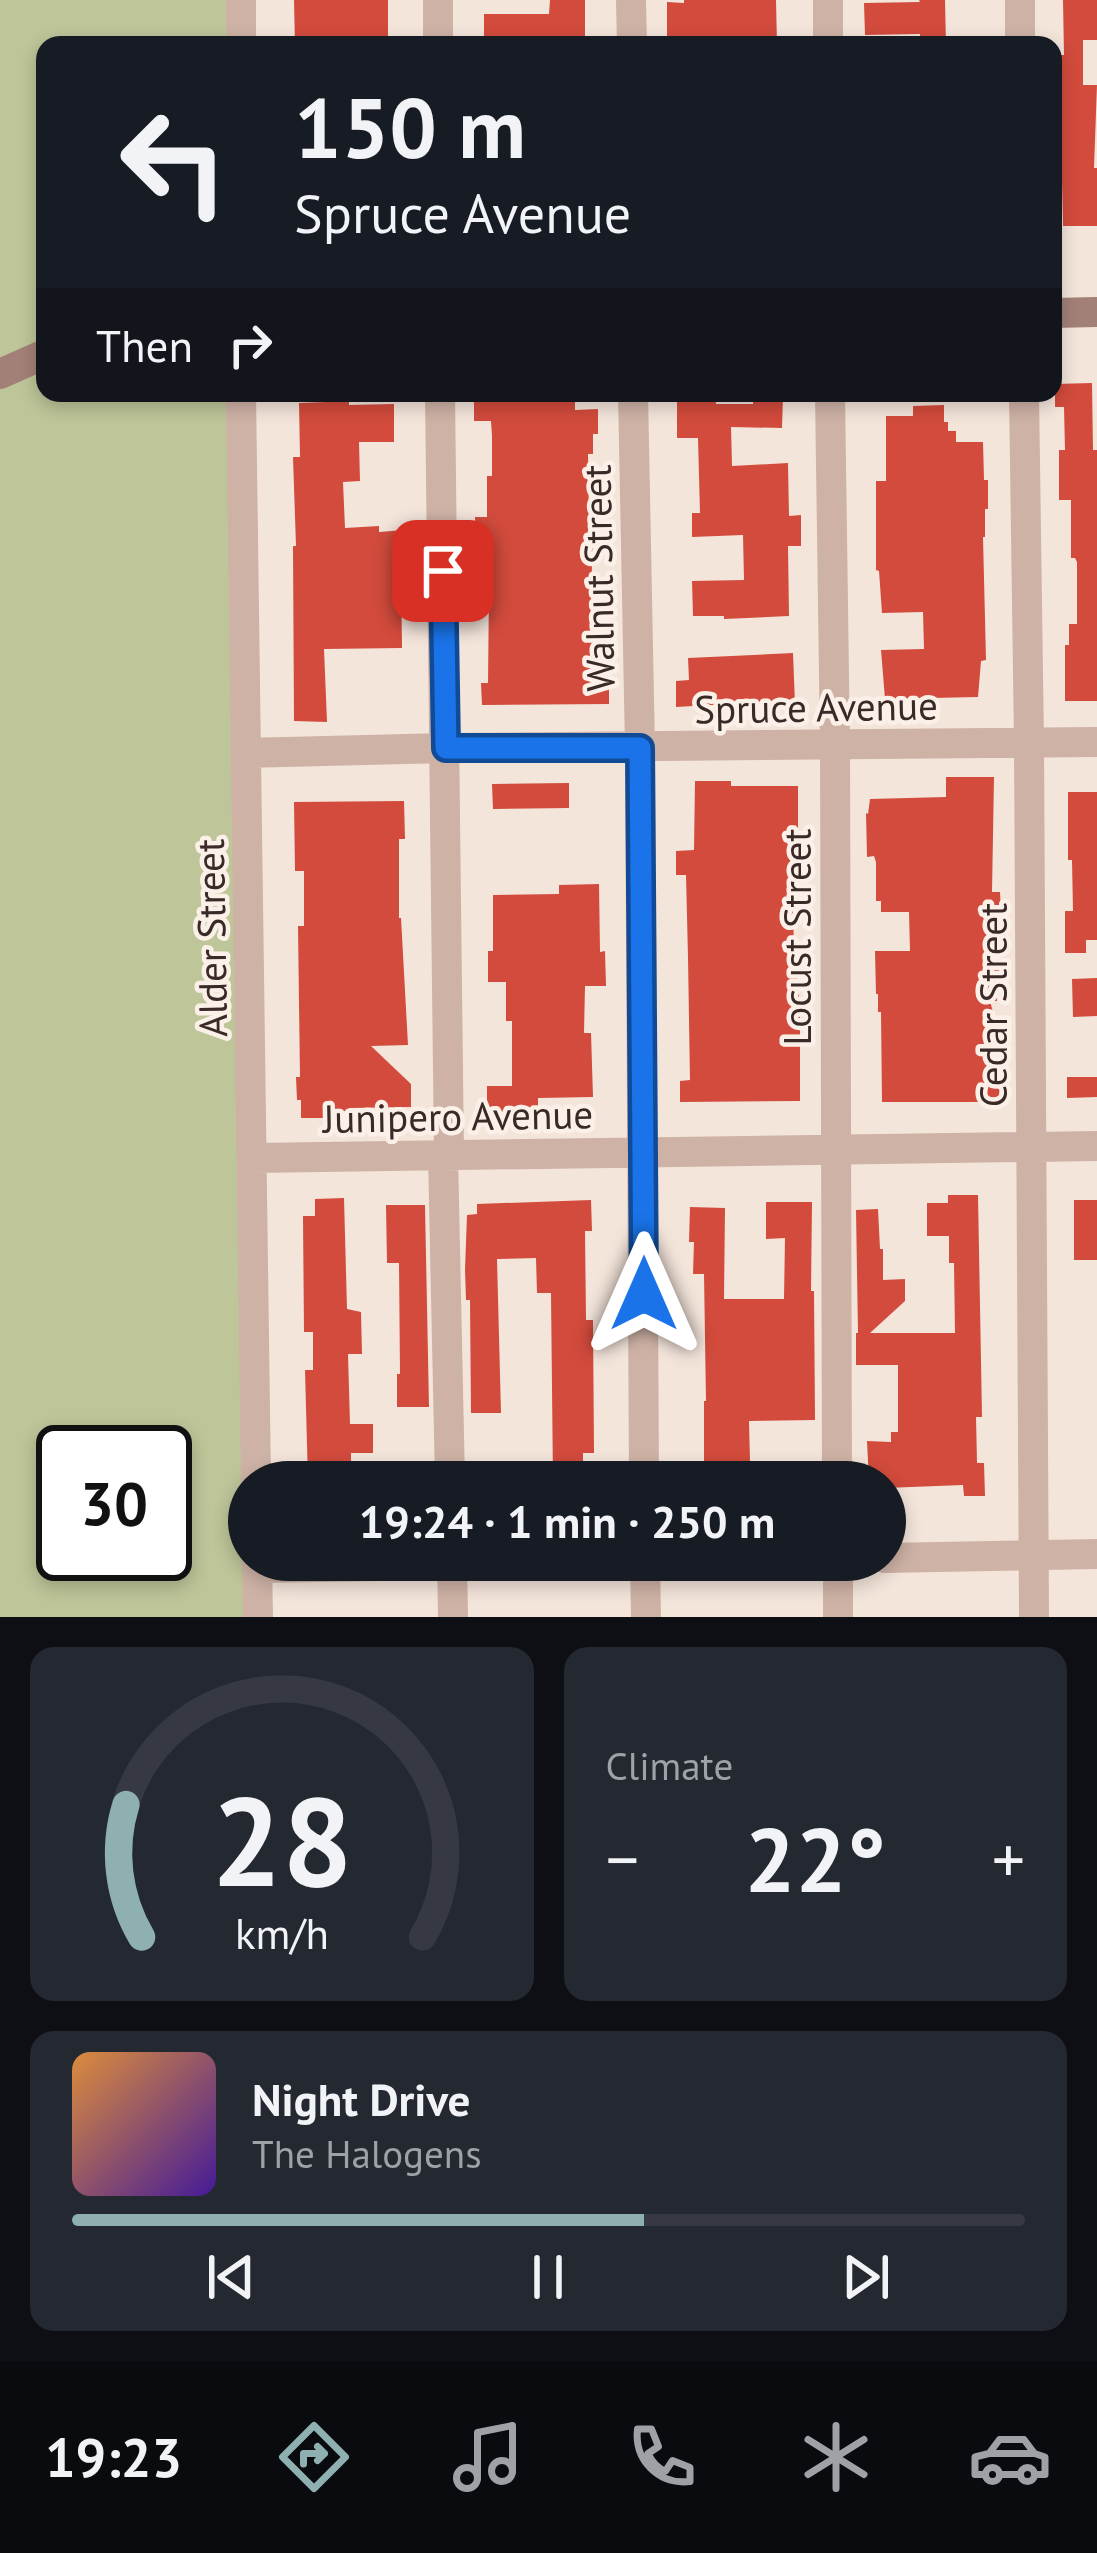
<!DOCTYPE html>
<meta charset="utf-8">
<style>
:root{--surface:#171b24;--page:#242831;--text:#f1f3f6;--muted:#9ea1a6;--line:#363941;--accent:#8fb0b0}
body{margin:0;font-family:"PT Sans",sans-serif;background:var(--page);color:var(--text);height:100vh;display:flex;flex-direction:column;font-size:45px;white-space:nowrap}
*{box-sizing:border-box;margin:0}
p{font-size:39px;color:var(--muted)}
.icon{flex:none;width:66px;height:66px;fill:none;stroke:currentColor;stroke-width:2;stroke-linecap:round;stroke-linejoin:round}
.map{position:relative;height:1617px;overflow:hidden}
.sheet{display:flex;flex-direction:column;gap:30px;padding:30px;background:#0d0f14;flex:1}
.sheet>*{flex:none}
.hud{position:absolute;left:36px;top:36px;width:1026px;height:366px;border-radius:24px;box-shadow:0 6px 18px #0003;background:#171b24;color:var(--text);overflow:hidden}
.speed{position:absolute;left:36px;top:1425px;display:flex;gap:24px;font-size:60px;font-weight:700;text-align:center}
.speed>*{display:grid;place-content:center;width:156px;height:156px;border-radius:50%;background:var(--surface);box-shadow:0 6px 18px #0003;line-height:1}
.speed .limit{border:6px solid #111;border-radius:18px;background:#fff;color:#111}
.pin{position:absolute;display:grid;place-items:center;width:102px;height:102px;color:#fff;margin:-51px;border-radius:24px;box-shadow:0 6px 18px #0006}
.me{position:absolute;width:132px;margin:-66px;rotate:0deg;stroke-linejoin:round;filter:drop-shadow(0 0 9px #0008)}
.turn{display:flex;align-items:center;gap:42px;height:252px;padding:0 60px;font-size:54px}
.turn .icon{width:156px;height:156px;stroke-width:2.5}
.turn b{display:block;font-size:84px;line-height:102px}
.then{display:flex;align-items:center;height:114px;padding:0 60px;background:#0003;gap:24px;font-size:45px}
.big{font-size:90px;font-weight:700;line-height:1.1}
.sheet .card{flex:1;display:flex;flex-direction:column;justify-content:center;gap:18px;min-width:0;padding:0 42px;border-radius:24px;background:var(--page)}
.sheet .dial{align-items:center;gap:0}
.dial svg{height:312px;overflow:visible;fill:none;stroke:var(--line);stroke-width:7;stroke-linecap:round;text-anchor:middle}
.dial text{fill:var(--text);stroke:none}
.song{display:flex;align-items:center;gap:36px}
.cover{width:144px;height:144px;border-radius:18px;background:linear-gradient(135deg,hsl(30 70% 55%),hsl(260 70% 35%))}
.played{height:12px;border-radius:6px;background:linear-gradient(90deg,var(--accent) 60%,var(--line) 60%)}
.keys{display:flex;justify-content:space-around;direction:ltr}
.heat{display:flex;justify-content:space-between;align-items:center;font-size:66px;direction:ltr}
.sheet .tiles{flex:1;display:grid;gap:30px;grid-template-columns:1fr 1fr}
.card:last-child{grid-column:span 2}
.trip{position:absolute;left:228px;top:1461px;width:678px;height:120px;border-radius:60px;background:var(--surface);box-shadow:0 6px 18px #0003;font-weight:700;line-height:120px;text-align:center}
.tabs{display:flex;height:192px;justify-content:space-around;align-items:center;background:#090b0e;color:var(--muted)}
.tabs .icon{width:84px;height:84px}
.tabs .current{color:var(--accent)}
.tabs b{font-size:54px;color:var(--text)}
.map>svg:first-child{display:block}
.green{fill:#bdc599;fill-rule:evenodd}
.building{fill:#d24b3c}
.lines{fill:none;stroke-linecap:round;stroke-linejoin:round}
.street{stroke:#ceb2a6;stroke-width:30}
.secondary{stroke:#a28077;stroke-width:30}
.route-casing{stroke:#114b97;stroke-width:30}
.route{stroke:#1a73e8;stroke-width:21}
.labels{text-anchor:middle;dominant-baseline:central;stroke-width:9;stroke-linejoin:round;paint-order:stroke}
.street-label{font-size:39px;fill:#392a27;stroke:#fbf0e8}
</style>
<div class="map">
<svg width="1097" height="1617" viewBox="0 0 1097 1617">
<rect width="100%" height="100%" fill="#f4e5db"/>
<path class="green" d="M 0,0 L 241,0 L 241,45 L 45,45 L 45,393 L 241,393 L 249,1560 L 258,1617 L 0,1617 ZM 63,1452 L 165,1452 L 165,1554 L 63,1554 Z"/>
<path class="building" d="M 294,0 L 388,0 L 388,41 L 349,41 L 349,45 L 295,45 Z
M 550,0 L 585,0 L 585,45 L 484,45 L 484,14 L 549,14 Z
M 684,0 L 776,0 L 777,45 L 702,45 L 702,37 L 667,37 L 667,2 L 684,3 Z
M 919,0 L 945,0 L 946,45 L 920,45 L 920,34 L 865,35 L 864,3 L 920,2 Z
M 1063,0 L 1097,0 L 1097,40 L 1083,40 L 1083,85 L 1097,85 L 1094,168 L 1097,168 L 1097,226 L 1063,226 L 1062,181 L 1059,181 L 1059,166 L 1056,166 L 1057,110 L 1053,110 L 1053,55 L 1064,55 Z
M 1092,383 L 1093,450 L 1097,450 L 1097,701 L 1065,701 L 1065,645 L 1069,645 L 1069,624 L 1077,624 L 1077,562 L 1075,558 L 1071,558 L 1071,500 L 1059,500 L 1059,450 L 1065,450 L 1064,407 L 1055,407 L 1055,384 Z
M 474,393 L 504,393 L 504,398 L 536,398 L 536,402 L 575,401 L 575,410 L 598,409 L 598,434 L 593,434 L 593,454 L 588,454 L 589,527 L 593,528 L 590,637 L 597,637 L 597,660 L 609,660 L 609,704 L 482,705 L 481,683 L 488,683 L 489,588 L 493,588 L 492,540 L 476,541 L 475,517 L 487,517 L 487,476 L 492,476 L 492,436 L 491,421 L 474,421 Z
M 715,393 L 716,404 L 753,404 L 753,393 L 783,396 L 782,428 L 731,427 L 732,466 L 788,463 L 789,516 L 801,515 L 801,546 L 788,546 L 789,616 L 724,619 L 724,616 L 693,616 L 692,581 L 744,580 L 743,535 L 692,537 L 692,513 L 700,513 L 698,438 L 677,438 L 677,394 Z
M 326,395 L 349,395 L 349,405 L 394,404 L 394,442 L 359,442 L 360,481 L 343,482 L 345,528 L 379,526 L 379,532 L 404,530 L 405,555 L 402,555 L 401,566 L 402,648 L 324,649 L 327,722 L 294,721 L 293,546 L 296,546 L 293,457 L 300,457 L 299,403 L 326,402 Z
M 944,405 L 944,422 L 948,422 L 948,431 L 956,431 L 956,442 L 983,442 L 984,480 L 988,480 L 988,509 L 985,509 L 985,537 L 983,537 L 986,660 L 981,661 L 978,697 L 885,699 L 881,650 L 924,649 L 923,612 L 882,613 L 879,571 L 876,570 L 876,481 L 886,481 L 886,416 L 913,416 L 913,406 Z
M 793,653 L 795,704 L 765,706 L 765,702 L 676,707 L 676,681 L 689,680 L 688,658 Z
M 946,777 L 994,777 L 992,892 L 1000,892 L 1001,913 L 992,913 L 994,961 L 1001,961 L 1002,987 L 997,987 L 997,1001 L 990,1001 L 999,1034 L 993,1061 L 1001,1086 L 997,1102 L 882,1102 L 881,1012 L 878,1012 L 878,994 L 876,994 L 875,951 L 910,951 L 909,912 L 881,912 L 881,901 L 876,901 L 876,862 L 874,856 L 867,857 L 866,813 L 868,814 L 870,799 L 946,797 Z
M 695,781 L 731,781 L 731,786 L 798,786 L 798,874 L 793,874 L 794,977 L 798,977 L 800,1018 L 800,1101 L 680,1102 L 680,1081 L 690,1080 L 688,957 L 686,875 L 676,875 L 676,851 L 694,850 Z
M 569,783 L 569,808 L 493,809 L 492,784 Z
M 1068,792 L 1097,792 L 1097,940 L 1086,940 L 1086,953 L 1065,953 L 1065,911 L 1073,911 L 1072,860 L 1068,860 Z
M 404,801 L 405,839 L 399,839 L 399,918 L 401,918 L 408,1045 L 371,1046 L 411,1084 L 411,1107 L 349,1108 L 349,1111 L 324,1112 L 324,1118 L 301,1118 L 301,1100 L 297,1100 L 296,1077 L 300,1077 L 298,926 L 304,926 L 304,871 L 295,871 L 294,802 Z
M 599,884 L 600,952 L 605,951 L 606,986 L 585,986 L 584,1033 L 591,1033 L 593,1097 L 538,1098 L 538,1116 L 487,1115 L 487,1086 L 512,1086 L 512,1021 L 506,1021 L 506,982 L 488,982 L 488,951 L 493,951 L 493,895 L 559,894 L 559,885 Z
M 1097,978 L 1097,1016 L 1073,1017 L 1072,979 Z
M 1067,1077 L 1097,1077 L 1097,1097 L 1067,1098 Z
M 948,1195 L 978,1195 L 982,1417 L 976,1417 L 977,1463 L 984,1463 L 985,1496 L 964,1496 L 963,1485 L 885,1488 L 885,1482 L 869,1482 L 867,1441 L 891,1442 L 891,1432 L 898,1432 L 898,1365 L 856,1365 L 856,1333 L 858,1333 L 856,1210 L 878,1209 L 880,1249 L 883,1249 L 883,1280 L 905,1279 L 905,1301 L 870,1333 L 955,1333 L 954,1263 L 949,1263 L 949,1236 L 927,1236 L 927,1203 L 948,1203 Z
M 344,1198 L 347,1309 L 361,1312 L 362,1354 L 348,1354 L 350,1424 L 373,1424 L 373,1453 L 351,1453 L 351,1482 L 308,1482 L 305,1370 L 313,1370 L 313,1332 L 304,1332 L 303,1216 L 315,1216 L 315,1199 Z
M 591,1200 L 592,1231 L 585,1231 L 586,1320 L 593,1320 L 594,1453 L 583,1453 L 583,1482 L 553,1482 L 551,1293 L 537,1293 L 536,1258 L 497,1259 L 501,1413 L 471,1413 L 470,1300 L 466,1300 L 465,1270 L 467,1215 L 477,1214 L 477,1204 Z
M 1074,1200 L 1097,1200 L 1097,1260 L 1074,1260 Z
M 766,1202 L 812,1202 L 811,1291 L 814,1291 L 815,1420 L 749,1421 L 750,1462 L 797,1461 L 798,1482 L 682,1482 L 682,1461 L 704,1461 L 704,1401 L 706,1401 L 704,1274 L 693,1274 L 694,1242 L 689,1242 L 690,1207 L 725,1208 L 724,1299 L 784,1299 L 785,1238 L 766,1239 Z
M 386,1205 L 425,1205 L 429,1407 L 397,1407 L 397,1374 L 400,1374 L 399,1263 L 387,1263 Z
M 515,1463 L 515,1482 L 469,1482 L 469,1464 Z"/>
<g class="lines">
<path class="street" d="M 438,0 L 438,45
M 631,0 L 632,45
M 828,0 L 828,45
M 1020,0 L 1020,45
M 241,45 L 241,0
M 241,393 L 256,1482
M 440,393 L 449,1154
M 633,393 L 640,748 L 644,1482
M 830,393 L 835,746 L 837,1482
M 1024,393 L 1029,743 L 1034,1617
M 247,753 L 446,748 L 1097,742
M 443,1154 L 450,1482
M 253,1158 L 1097,1146
M 885,1558 L 1097,1554
M 257,1560 L 258,1617
M 452,1560 L 453,1617
M 645,1560 L 646,1617
M 838,1560 L 838,1617
M 257,1568 L 757,1560"/>
<path class="secondary" d="M 1053,313 L 1097,312
M 0,374 L 45,354"/>
</g>
<g class="lines">
<defs>
<path id="route" d="M 443,571 L 446,748 L 640,748 L 644,1294"/>
</defs>
<use href="#route" class="route-casing"/>
<use href="#route" class="route"/>
</g>
<g class="labels">
<g class="street-label">
<text transform="translate(598 578) rotate(-91)">Walnut Street</text>
<text transform="translate(816 707) rotate(-1)">Spruce Avenue</text>
<text transform="translate(796 937) rotate(-90)">Locust Street</text>
<text transform="translate(211 938) rotate(-91)">Alder Street</text>
<text transform="translate(992 1005) rotate(-90)">Cedar Street</text>
<text transform="translate(458 1116) rotate(-1)">Junipero Avenue</text>
</g>
</g>
</svg>
<div class="speed"><div class="limit">30</div></div>
<div class="pin" style="left:443px;top:571px;background:#d93025"><svg class="icon" aria-label="arrive" viewBox="0 0 24 24"><path d="M6 21V4h12l-3 4 3 4H6"/></svg></div>
<svg class="me" style="left:644px;top:1294px" viewBox="-20 -20 40 40"><path d="M0-17L14 15 0 8-14 15z" fill="#1a73e8" stroke="#fff" stroke-width="4"/></svg>
<div class="trip">19:24 · 1 min · 250 m</div>
<div class="hud">
<div class="turn"><svg class="icon" aria-label="left" viewBox="0 0 24 24"><path d="M17 20v-9H6M10 6l-5 5 5 5"/></svg><div><b>150 m</b>Spruce Avenue</div></div>
<div class="then">Then<svg class="icon" aria-label="right" viewBox="0 0 24 24"><path d="M7 20v-9h11M14 6l5 5-5 5"/></svg></div>
</div>
</div>
<section class="sheet">
<div class="tiles">
<div class="card dial"><svg viewBox="0 0 100 80">
<path d="M14 69A42 42 0 1 1 86 69"/>
<path d="M14 69A42 42 0 0 1 10 35" stroke="#8fb0b0"/>
<text x="50" y="56" font-size="32" font-weight="700">28</text>
<text x="50" y="72" font-size="11">km/h</text>
</svg></div>
<div class="card"><p>Climate</p>
<div class="heat"><a>−</a><b class="big">22°</b><a>+</a></div>
</div>
<div class="card">
<div class="song"><i class="cover"></i><div><b>Night Drive</b><p>The Halogens</p></div></div>
<div class="played"></div>
<div class="keys"><svg class="icon" aria-label="previous" viewBox="0 0 24 24"><path d="M18 5L8 12l10 7zM5 5v14"/></svg><svg class="icon" aria-label="pause" viewBox="0 0 24 24"><path d="M8 5v14M16 5v14"/></svg><svg class="icon" aria-label="next" viewBox="0 0 24 24"><path d="M6 5l10 7-10 7zM19 5v14"/></svg></div>
</div>
</div>
</section>
<nav class="tabs">
<b>19:23</b>
<svg class="icon current" aria-label="directions" viewBox="0 0 24 24"><path d="M12 3l9 9-9 9-9-9zM9 14v-3h6M13 9l2 2-2 2"/></svg>
<svg class="icon" aria-label="music" viewBox="0 0 24 24"><path d="M9 18V5l10-2v13"/><circle cx="6" cy="18" r="3"/><circle cx="16" cy="16" r="3"/></svg>
<svg class="icon" aria-label="phone" viewBox="0 0 24 24"><path d="M5 4h4l2 5-3 2q2 4 5 5l2-3 5 2v4C11 20 4 13 5 4z"/></svg>
<svg class="icon" aria-label="climate" viewBox="0 0 24 24"><path d="M12 3v18M4 7l16 10M4 17L20 7"/></svg>
<svg class="icon" aria-label="car" viewBox="0 0 24 24"><path d="M5 17H2v-5l4-1 3-4h7l3 4 3 1v5h-3M9 17h6M6 11h13"/><circle cx="7" cy="17" r="2"/><circle cx="17" cy="17" r="2"/></svg>
</nav>
